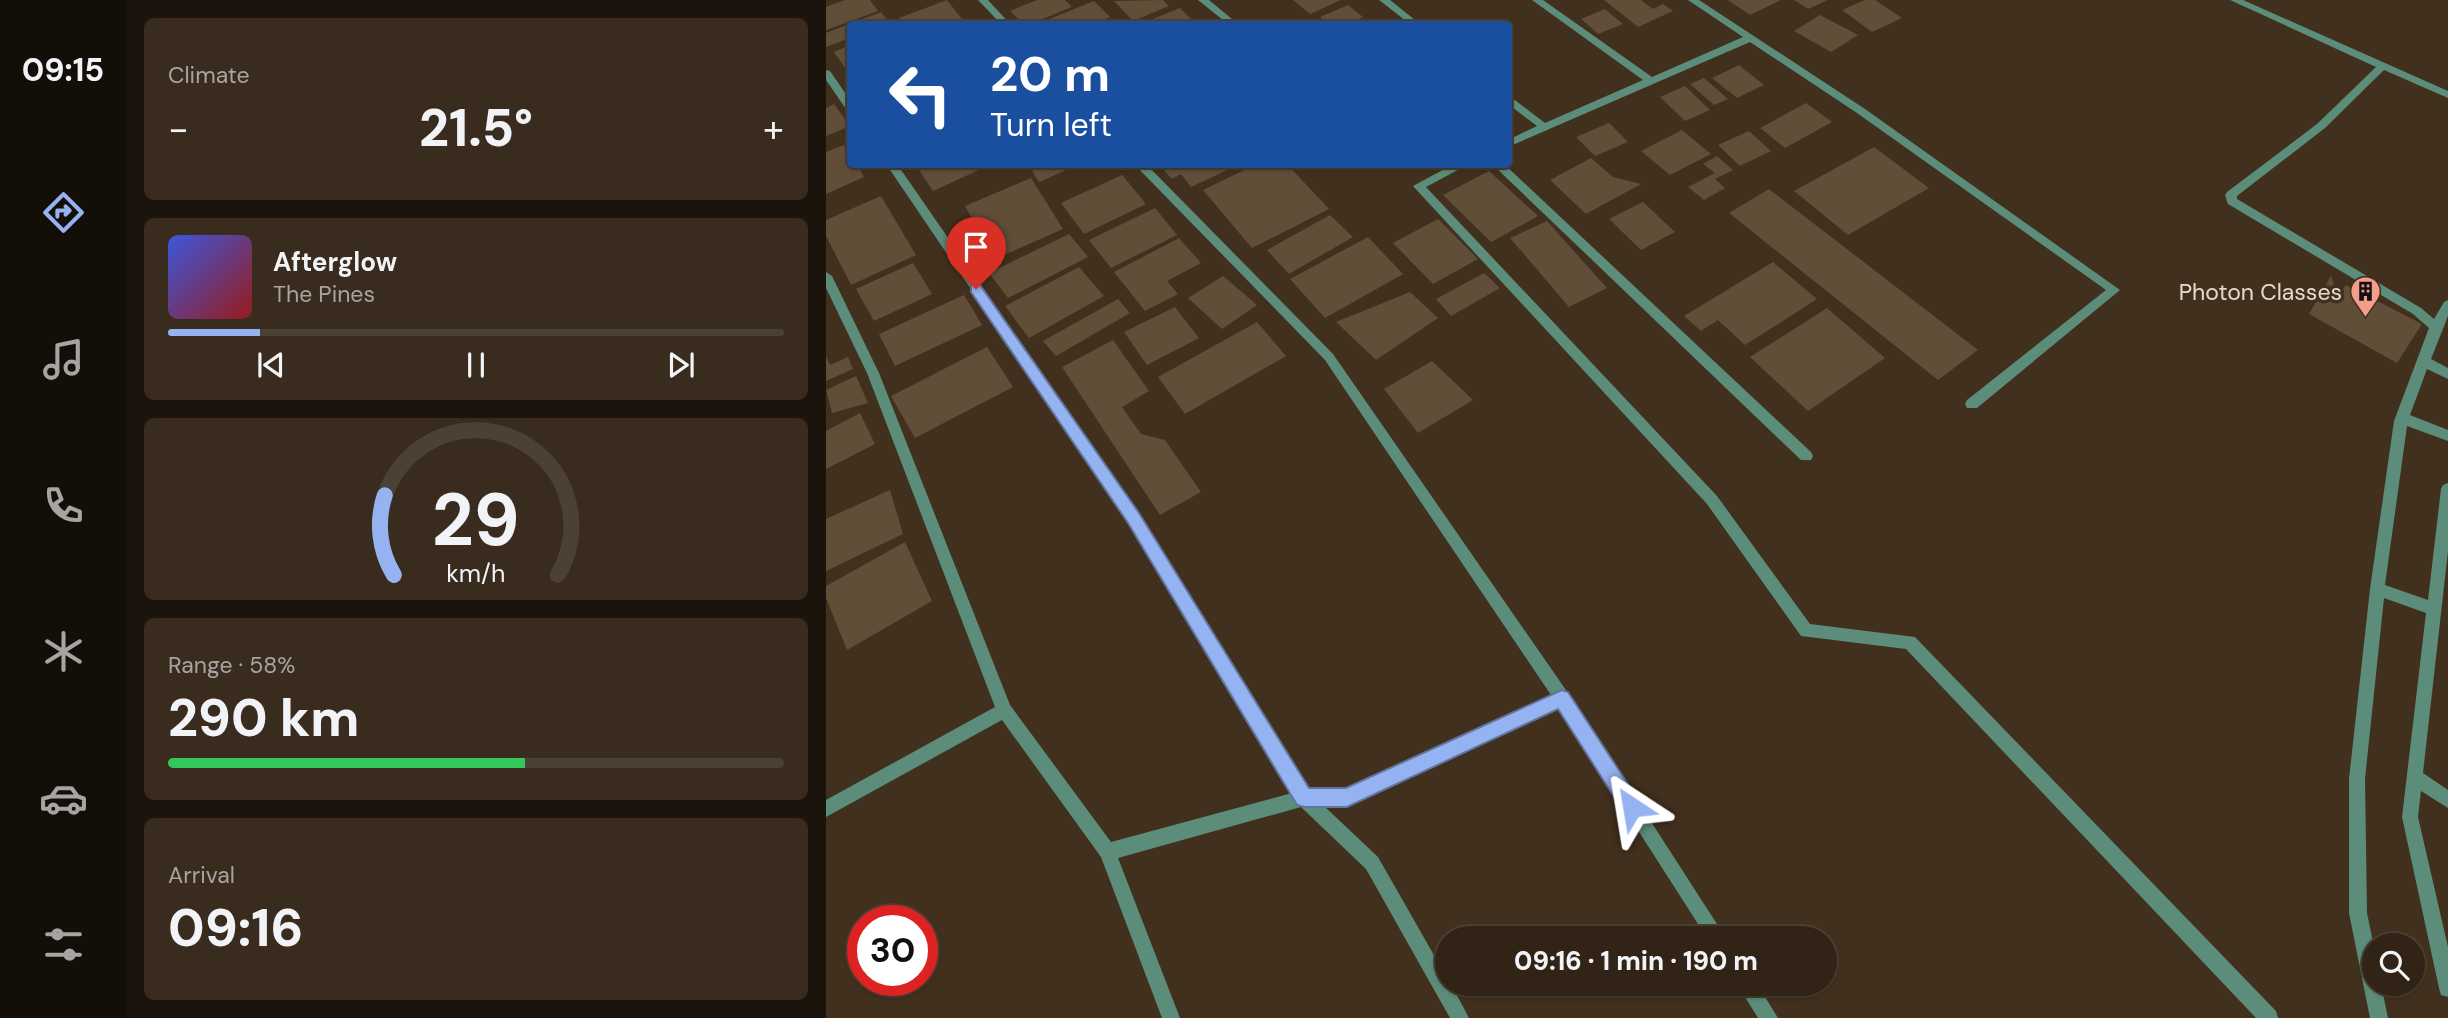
<!DOCTYPE html>
<meta charset="utf-8">
<style>
:root{--surface:#312416;--page:#392c1f;--text:#f1f3f6;--muted:#a8a4a1;--line:#4c4135;--accent:#95b2f1}
body{margin:0;font-family:"DM Sans",sans-serif;background:var(--page);color:var(--text);height:100vh;display:flex;flex-direction:column;font-size:26px;white-space:nowrap}
*{box-sizing:border-box;margin:0}
p{font-size:23px;color:var(--muted)}
.icon{flex:none;width:38px;height:38px;fill:none;stroke:currentColor;stroke-width:2;stroke-linecap:round;stroke-linejoin:round}
.map{position:relative;flex:1;overflow:hidden}
.side{display:flex;flex-direction:column;gap:18px;padding:18px;background:#1b140c;width:700px}
.side>*{flex:none}
.guide{position:absolute;left:21px;top:21px;width:665px;height:147px;border-radius:7px;box-shadow:0 2px 5px #0004,0 0 0 2px var(--line);background:#1a4fa0;color:#fff;overflow:hidden}
.buttons{position:absolute;left:1536px;top:933px;display:grid;gap:14px}
.buttons a{display:grid;place-items:center;width:63px;height:63px;border-radius:50%;background:var(--surface);box-shadow:0 2px 5px #0004,0 0 0 2px var(--line);font-size:35px}
.speed{position:absolute;left:21px;top:905px;display:flex;gap:14px;font-size:35px;font-weight:700;text-align:center}
.speed>*{display:grid;place-content:center;width:91px;height:91px;border-radius:50%;background:var(--surface);box-shadow:0 2px 5px #0004,0 0 0 2px var(--line);line-height:1}
.speed .limit{border:10px solid #d22;background:#fff;color:#111}
.pin{position:absolute;display:grid;place-items:center;width:60px;height:60px;color:#fff;margin:-72px -30px;border-radius:50% 50% 50% 0;rotate:-45deg;box-shadow:0 0 7px #0007}
.pin .icon{rotate:45deg}
.me{position:absolute;width:77px;margin:-38px;rotate:327deg;stroke-linejoin:round;filter:drop-shadow(0 0 5px #0008)}
.turn{display:flex;align-items:center;gap:24px;height:147px;padding:0 28px;font-size:32px}
.turn .icon{width:91px;height:91px;stroke-width:2.5}
.turn b{display:block;font-size:49px;line-height:60px}
.big{font-size:52px;font-weight:800;line-height:1.1}
.side .widget{flex:1;display:flex;flex-direction:column;justify-content:center;gap:10px;min-width:0;padding:0 24px;border-radius:10px;background:var(--page)}
.side .dial{align-items:center;gap:0}
.dial svg{height:182px;overflow:visible;fill:none;stroke:var(--line);stroke-width:7;stroke-linecap:round;text-anchor:middle}
.dial text{fill:var(--text);stroke:none}
.song{display:flex;align-items:center;gap:21px}
.cover{width:84px;height:84px;border-radius:10px;background:linear-gradient(135deg,hsl(230 70% 55%),hsl(0 70% 35%))}
.played{height:7px;border-radius:4px;background:linear-gradient(90deg,var(--accent) 15%,var(--line) 15%)}
.keys{display:flex;justify-content:space-around;direction:ltr}
.heat{display:flex;justify-content:space-between;align-items:center;font-size:38px;direction:ltr}
.charge{height:10px;border-radius:5px;background:linear-gradient(90deg,#34c759 58%,var(--line) 0)}
.trip{position:absolute;left:609px;top:926px;width:402px;height:70px;border-radius:35px;background:var(--surface);box-shadow:0 2px 5px #0004,0 0 0 2px var(--line);font-weight:800;line-height:70px;text-align:center}
main{display:flex;flex:1;min-height:0}
.dock{display:flex;flex-direction:column;width:126px;justify-content:space-around;align-items:center;background:#140e09;color:var(--muted)}
.dock .icon{width:49px;height:49px}
.dock .on{color:var(--accent)}
.dock b{font-size:32px;color:var(--text)}
.map>svg:first-child{display:block}
.building{fill:#604e39}
.lines{fill:none;stroke-linecap:round;stroke-linejoin:round}
.minor{fill:#5b8d7a;fill-rule:evenodd}
.route{fill:#95b2f1;stroke:#61749d;stroke-width:2}
.labels{text-anchor:middle;dominant-baseline:central;stroke-width:7;stroke-linejoin:round;paint-order:stroke}
.poi-label{font-size:23px;fill:#e5dace;stroke:#41301d;text-anchor:end}
</style>
<main>
<nav class="dock">
<b>09:15</b>
<svg class="icon on" aria-label="directions" viewBox="0 0 24 24"><path d="M12 3l9 9-9 9-9-9zM9 14v-3h6M13 9l2 2-2 2"/></svg>
<svg class="icon" aria-label="music" viewBox="0 0 24 24"><path d="M9 18V5l10-2v13"/><circle cx="6" cy="18" r="3"/><circle cx="16" cy="16" r="3"/></svg>
<svg class="icon" aria-label="phone" viewBox="0 0 24 24"><path d="M5 4h4l2 5-3 2q2 4 5 5l2-3 5 2v4C11 20 4 13 5 4z"/></svg>
<svg class="icon" aria-label="climate" viewBox="0 0 24 24"><path d="M12 3v18M4 7l16 10M4 17L20 7"/></svg>
<svg class="icon" aria-label="car" viewBox="0 0 24 24"><path d="M5 17H2v-5l4-1 3-4h7l3 4 3 1v5h-3M9 17h6M6 11h13"/><circle cx="7" cy="17" r="2"/><circle cx="17" cy="17" r="2"/></svg>
<svg class="icon" aria-label="filters" viewBox="0 0 24 24"><path d="M4 7h16M4 17h16"/><circle cx="9" cy="7" r="2"/><circle cx="15" cy="17" r="2"/></svg>
</nav>
<section class="side">
<div class="widget"><p>Climate</p>
<div class="heat"><a>−</a><b class="big">21.5°</b><a>+</a></div>
</div>
<div class="widget">
<div class="song"><i class="cover"></i><div><b>Afterglow</b><p>The Pines</p></div></div>
<div class="played"></div>
<div class="keys"><svg class="icon" aria-label="previous" viewBox="0 0 24 24"><path d="M18 5L8 12l10 7zM5 5v14"/></svg><svg class="icon" aria-label="pause" viewBox="0 0 24 24"><path d="M8 5v14M16 5v14"/></svg><svg class="icon" aria-label="next" viewBox="0 0 24 24"><path d="M6 5l10 7-10 7zM19 5v14"/></svg></div>
</div>
<div class="widget dial"><svg viewBox="0 0 100 80">
<path d="M14 69A42 42 0 1 1 86 69"/>
<path d="M14 69A42 42 0 0 1 10 34" stroke="#95b2f1"/>
<text x="50" y="56" font-size="32" font-weight="700">29</text>
<text x="50" y="72" font-size="11">km/h</text>
</svg></div>
<div class="widget"><p>Range · 58%</p><b class="big">290 km</b><div class="charge"></div></div>
<div class="widget"><p>Arrival</p><b class="big">09:16</b></div>
</section>
<div class="map">
<svg width="1622" height="1018" viewBox="0 0 1622 1018">
<rect width="100%" height="100%" fill="#41301d"/>
<path class="building" d="M 19,0 L 44,0 L 52,11 L 0,30 L 0,7 Z
M 121,0 L 139,23 L 78,24 L 73,18 Z
M 211,0 L 239,0 L 246,7 L 204,24 L 198,24 L 184,11 Z
M 337,0 L 343,6 L 307,21 L 288,1 Z
M 467,0 L 515,0 L 484,14 Z
M 778,0 L 815,0 L 827,9 L 837,4 L 847,11 L 812,27 Z
M 902,0 L 955,0 L 924,15 Z
M 968,0 L 1002,0 L 982,9 Z
M 1039,0 L 1049,0 L 1076,18 L 1046,32 L 1016,10 Z
M 268,1 L 284,17 L 266,24 L 211,24 Z
M 522,5 L 537,17 L 520,24 L 502,24 L 494,17 Z
M 354,8 L 370,24 L 314,24 Z
M 779,9 L 797,24 L 772,34 L 755,19 Z
M 55,12 L 63,23 L 24,24 L 24,38 L 0,47 L 0,33 Z
M 994,15 L 1032,35 L 1005,52 L 968,31 Z
M 24,45 L 24,67 L 20,69 L 8,52 Z
M 913,65 L 938,85 L 911,98 L 886,78 Z
M 878,78 L 902,99 L 888,105 L 864,84 Z
M 859,86 L 884,110 L 859,121 L 834,97 Z
M 980,103 L 1006,122 L 959,148 L 934,128 Z
M 8,104 L 24,126 L 0,136 L 0,108 Z
M 783,123 L 802,142 L 769,156 L 750,137 Z
M 856,130 L 885,154 L 844,175 L 815,151 Z
M 923,131 L 945,151 L 914,166 L 892,145 Z
M 18,145 L 24,155 L 24,164 L 31,164 L 38,177 L 0,194 L 0,152 Z
M 1048,147 L 1103,188 L 1022,235 L 968,191 Z
M 891,156 L 907,170 L 889,179 L 899,188 L 878,200 L 862,187 L 889,173 L 877,164 Z
M 765,158 L 787,177 L 815,184 L 760,214 L 724,180 Z
M 89,164 L 166,164 L 107,191 Z
M 222,164 L 254,164 L 213,182 L 206,171 Z
M 332,164 L 374,164 L 361,172 L 377,164 L 414,164 L 365,187 L 355,174 L 346,179 Z
M 431,164 L 461,164 L 503,209 L 426,248 L 377,190 Z
M 663,171 L 712,216 L 665,242 L 617,195 Z
M 296,175 L 320,204 L 258,234 L 235,203 Z
M 205,178 L 237,229 L 169,259 L 139,206 Z
M 943,189 L 1152,350 L 1112,380 L 903,213 Z
M 55,196 L 90,255 L 25,285 L 0,236 L 0,220 Z
M 817,202 L 849,232 L 815,250 L 783,219 Z
M 329,208 L 351,235 L 285,268 L 263,240 Z
M 504,215 L 527,237 L 463,274 L 441,250 Z
M 612,219 L 652,259 L 607,284 L 567,243 Z
M 721,221 L 781,288 L 743,307 L 684,238 Z
M 243,234 L 262,257 L 182,298 L 163,273 Z
M 542,237 L 577,274 L 499,318 L 464,279 Z
M 353,238 L 375,263 L 341,281 L 352,294 L 319,311 L 288,272 Z
M 947,262 L 991,299 L 919,345 L 892,320 L 875,331 L 858,316 Z
M 87,263 L 106,294 L 48,321 L 30,289 Z
M 253,267 L 278,296 L 203,338 L 179,306 Z
M 658,273 L 674,288 L 625,316 L 610,299 Z
M 397,276 L 431,305 L 396,329 L 362,298 Z
M 1505,276 L 1512,296 L 1520,285 L 1596,324 L 1571,363 L 1483,314 Z
M 584,292 L 612,318 L 550,360 L 510,322 Z
M 138,295 L 156,325 L 69,366 L 53,334 Z
M 292,299 L 304,313 L 230,356 L 217,341 Z
M 349,307 L 373,338 L 321,365 L 298,332 Z
M 1001,308 L 1059,358 L 982,411 L 924,357 Z
M 431,322 L 460,356 L 359,414 L 332,377 Z
M 287,340 L 323,391 L 296,407 L 315,434 L 339,440 L 375,492 L 334,515 L 236,367 Z
M 161,347 L 187,387 L 89,438 L 65,396 Z
M 0,356 L 4,365 L 22,357 L 27,369 L 0,381 Z
M 606,361 L 647,400 L 592,433 L 558,389 Z
M 30,376 L 42,403 L 6,413 L 0,390 Z
M 34,413 L 49,444 L 0,469 L 0,431 Z
M 64,490 L 77,534 L 0,571 L 0,519 Z
M 79,542 L 106,601 L 21,650 L 0,598 L 0,586 Z"/>
<g class="lines">
<path class="minor" d="M 152,0 L 162,0 L 184,24 L 175,24 Z
M 372,0 L 383,0 L 412,24 L 402,24 Z
M 553,0 L 564,0 L 594,24 L 584,24 Z
M 706,0 L 717,0 L 826,77 L 917,37 L 862,0 L 873,0 L 1039,109 L 1294,290 L 1151,408 L 1141,408 L 1139,404 L 1141,400 L 1280,290 L 1031,113 L 924,42 L 682,147 L 682,140 L 711,126 L 682,104 L 682,95 L 719,123 L 817,80 Z
M 1404,0 L 1417,0 L 1622,91 L 1622,98 L 1558,70 L 1499,128 L 1411,196 L 1411,199 L 1595,308 L 1608,319 L 1618,302 L 1622,300 L 1622,316 L 1605,359 L 1622,368 L 1622,379 L 1601,369 L 1584,415 L 1622,430 L 1622,441 L 1581,426 L 1559,585 L 1602,600 L 1615,489 L 1617,485 L 1622,483 L 1622,551 L 1597,773 L 1622,790 L 1622,808 L 1595,791 L 1592,817 L 1622,947 L 1622,997 L 1615,995 L 1613,988 L 1576,817 L 1600,613 L 1558,598 L 1539,779 L 1541,913 L 1549,952 L 1549,984 L 1555,984 L 1562,1018 L 1544,1018 L 1523,913 L 1523,779 L 1544,589 L 1568,421 L 1603,328 L 1587,314 L 1402,204 L 1399,195 L 1401,192 L 1491,124 L 1550,67 Z
M 0,70 L 4,71 L 24,100 L 24,110 L 20,109 L 0,80 Z
M 60,164 L 71,164 L 313,514 L 482,790 L 520,789 L 725,695 L 499,360 L 308,164 L 320,164 L 507,354 L 742,693 L 900,938 L 881,938 L 733,707 L 527,803 L 521,805 L 498,806 L 552,857 L 621,978 L 621,984 L 625,984 L 643,1018 L 624,1018 L 540,869 L 475,807 L 292,858 L 354,1018 L 336,1018 L 275,857 L 176,720 L 0,817 L 0,800 L 169,707 L 41,373 L 0,288 L 0,272 L 6,276 L 53,373 L 184,705 L 285,842 L 466,793 L 303,522 Z
M 628,164 L 643,164 L 600,187 L 891,496 L 984,624 L 1089,637 L 1450,1011 L 1452,1018 L 1430,1018 L 1080,649 L 975,636 L 881,504 L 587,186 Z
M 666,164 L 678,164 L 985,452 L 987,456 L 985,460 L 975,460 Z
M 911,984 L 931,984 L 952,1018 L 932,1018 Z"/>
</g>
<path class="route" d="M 150,284 L 154,285 L 313,513 L 483,788 L 520,788 L 736,690 L 742,692 L 813,801 L 816,807 L 813,814 L 806,817 L 799,814 L 732,709 L 521,807 L 478,807 L 471,805 L 302,523 L 145,292 L 145,285 Z"/>
<defs>
<symbol id="building-pin" viewBox="-11 -11 22 30"><path d="M0 17L-7.5 6A9.5 9.5 0 1 1 7.5 6Z" fill="#f49d8b" stroke="#41301d"/><path d="M-4-6H4V6H1V3H-1V6H-4ZM-2.5-4.3h1.7v1.8h-1.7ZM.8-4.3h1.7v1.8H.8ZM-2.5-1h1.7V.8h-1.7ZM.8-1h1.7V.8H.8Z" fill="#111"/></symbol>
</defs>
<g fill-rule="evenodd">
<use href="#building-pin" x="1522" y="274" width="35" height="47"/>
</g>
<g class="labels">
<g class="poi-label">
<text x="1516" y="292">Photon Classes</text>
</g>
</g>
</svg>
<div class="buttons">
<a><svg class="icon" aria-label="search" viewBox="0 0 24 24"><circle cx="10" cy="10" r="6"/><path d="M15 15l6 6"/></svg></a>
</div>
<div class="speed"><div class="limit">30</div></div>
<div class="pin" style="left:150px;top:289px;background:#d93025"><svg class="icon" aria-label="arrive" viewBox="0 0 24 24"><path d="M6 21V4h12l-3 4 3 4H6"/></svg></div>
<svg class="me" style="left:806px;top:807px" viewBox="-20 -20 40 40"><path d="M0-17L14 15 0 8-14 15z" fill="#95b2f1" stroke="#fff" stroke-width="4"/></svg>
<div class="trip">09:16 · 1 min · 190 m</div>
<div class="guide">
<div class="turn"><svg class="icon" aria-label="left" viewBox="0 0 24 24"><path d="M17 20v-9H6M10 6l-5 5 5 5"/></svg><div><b>20 m</b>Turn left</div></div>
</div>
</div>
</main>
